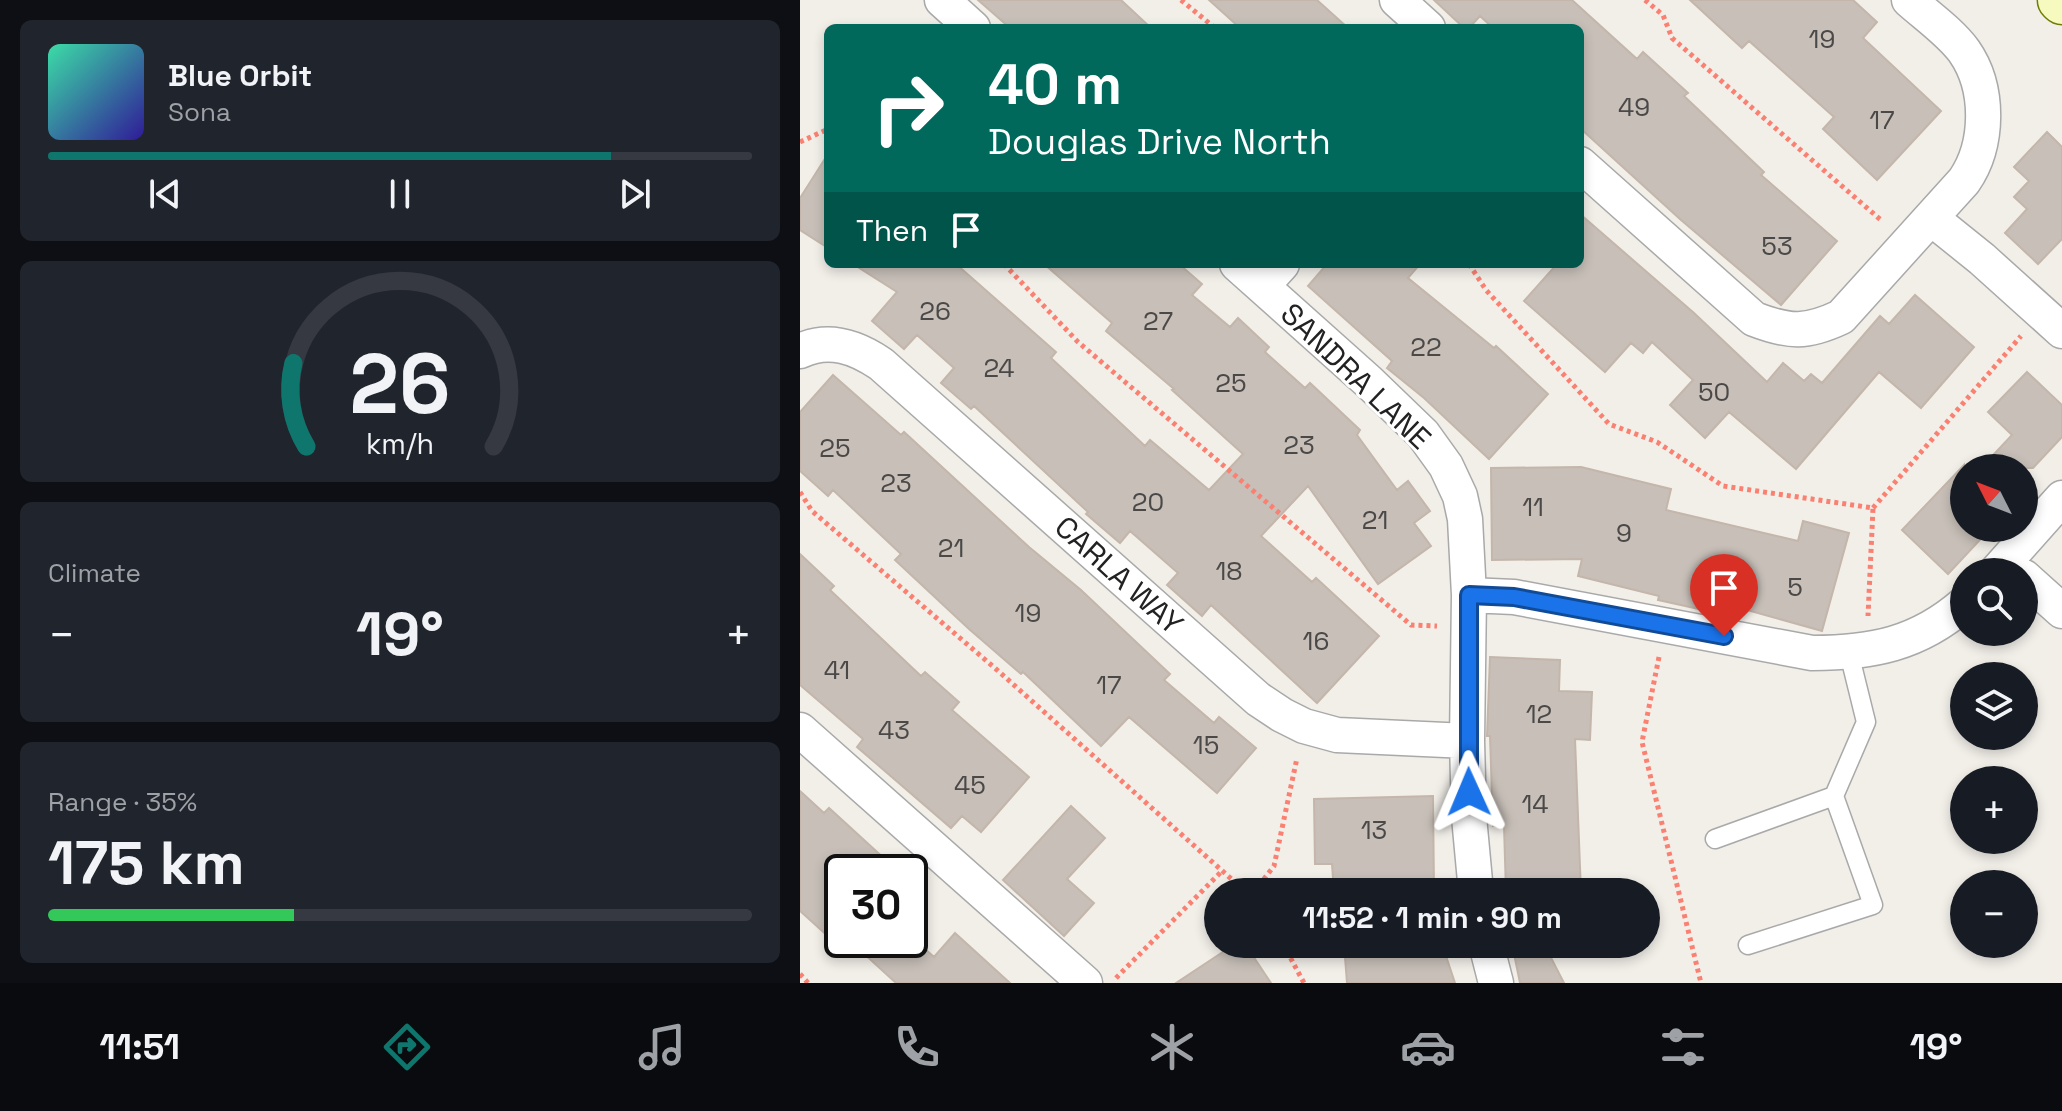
<!DOCTYPE html>
<meta charset="utf-8">
<style>
:root{--surface:#171b24;--page:#20242c;--text:#f1f3f6;--muted:#9ea1a6;--line:#363941;--accent:#0f766e}
body{margin:0;font-family:"Space Grotesk",sans-serif;background:var(--page);color:var(--text);height:100vh;display:flex;flex-direction:column;font-size:30px;white-space:nowrap}
*{box-sizing:border-box;margin:0}
p{font-size:26px;color:var(--muted)}
.icon{flex:none;width:44px;height:44px;fill:none;stroke:currentColor;stroke-width:2;stroke-linecap:round;stroke-linejoin:round}
.map{position:relative;flex:1;overflow:hidden}
.sheet{display:flex;flex-direction:column;gap:20px;padding:20px;background:#0d0f14;width:800px}
.sheet>*{flex:none}
.guide{position:absolute;left:24px;top:24px;width:760px;height:244px;border-radius:12px;box-shadow:0 4px 12px #0003;background:#00695c;color:#fff;overflow:hidden}
.needle{width:52px;rotate:312deg}
.buttons{position:absolute;left:1150px;top:454px;display:grid;gap:16px}
.buttons a{display:grid;place-items:center;width:88px;height:88px;border-radius:50%;background:var(--surface);box-shadow:0 4px 12px #0003;font-size:40px}
.speed{position:absolute;left:24px;top:854px;display:flex;gap:16px;font-size:40px;font-weight:700;text-align:center}
.speed>*{display:grid;place-content:center;width:104px;height:104px;border-radius:50%;background:var(--surface);box-shadow:0 4px 12px #0003;line-height:1}
.speed .limit{border:4px solid #111;border-radius:12px;background:#fff;color:#111}
.pin{position:absolute;display:grid;place-items:center;width:68px;height:68px;color:#fff;margin:-82px -34px;border-radius:50% 50% 50% 0;rotate:-45deg;box-shadow:0 0 8px #0007}
.pin .icon{rotate:45deg}
.me{position:absolute;width:88px;margin:-44px;rotate:359deg;stroke-linejoin:round;filter:drop-shadow(0 0 6px #0008)}
.turn{display:flex;align-items:center;gap:28px;height:168px;padding:0 32px;font-size:36px}
.turn .icon{width:104px;height:104px;stroke-width:2.5}
.turn b{display:block;font-size:56px;line-height:68px}
.then{display:flex;align-items:center;height:76px;padding:0 32px;background:#0003;gap:16px;font-size:30px}
.big{font-size:60px;font-weight:800;line-height:1.1}
.sheet .card{flex:1;display:flex;flex-direction:column;justify-content:center;gap:12px;min-width:0;padding:0 28px;border-radius:12px;background:var(--page)}
.sheet .dial{align-items:center;gap:0}
.dial svg{height:208px;overflow:visible;fill:none;stroke:var(--line);stroke-width:7;stroke-linecap:round;text-anchor:middle}
.dial text{fill:var(--text);stroke:none}
.song{display:flex;align-items:center;gap:24px}
.cover{width:96px;height:96px;border-radius:12px;background:linear-gradient(135deg,hsl(160 70% 55%),hsl(250 70% 35%))}
.played{height:8px;border-radius:4px;background:linear-gradient(90deg,var(--accent) 80%,var(--line) 80%)}
.keys{display:flex;justify-content:space-around;direction:ltr}
.heat{display:flex;justify-content:space-between;align-items:center;font-size:44px;direction:ltr}
.charge{height:12px;border-radius:6px;background:linear-gradient(90deg,#34c759 35%,var(--line) 0)}
.trip{position:absolute;left:404px;top:878px;width:456px;height:80px;border-radius:40px;background:var(--surface);box-shadow:0 4px 12px #0003;font-weight:800;line-height:80px;text-align:center}
.menu{display:flex;height:128px;justify-content:space-around;align-items:center;background:#090b0e;color:var(--muted)}
.menu .icon{width:56px;height:56px}
.menu .on{color:var(--accent)}
.menu b{font-size:36px;color:var(--text)}
main{display:flex;flex:1;min-height:0}
.map>svg:first-child{display:block}
.building{fill:#c7bfb8;stroke:#c4b6ab;stroke-width:2}
.lines{fill:none;stroke-linecap:round;stroke-linejoin:round}
.service-casing{stroke:#a9a9a9;stroke-width:21}
.minor-casing{stroke:#a9a9a9;stroke-width:37}
.secondary-casing{stroke:#707d05;stroke-width:47}
.path{stroke:#fa8072;stroke-width:5;stroke-dasharray:4 4;stroke-linecap:butt}
.service{stroke:#fff;stroke-width:18}
.minor{stroke:#fff;stroke-width:34}
.secondary{stroke:#f7fabf;stroke-width:44}
.route-casing{stroke:#114b97;stroke-width:20}
.route{stroke:#1a73e8;stroke-width:14}
.labels{text-anchor:middle;dominant-baseline:central;stroke-width:6;stroke-linejoin:round;paint-order:stroke}
.number-label{font-size:26px;fill:#4b4948}
.street-label{font-size:30px;fill:#222;stroke:#fff}
</style>
<main>
<section class="sheet">
<div class="card">
<div class="song"><i class="cover"></i><div><b>Blue Orbit</b><p>Sona</p></div></div>
<div class="played"></div>
<div class="keys"><svg class="icon" aria-label="previous" viewBox="0 0 24 24"><path d="M18 5L8 12l10 7zM5 5v14"/></svg><svg class="icon" aria-label="pause" viewBox="0 0 24 24"><path d="M8 5v14M16 5v14"/></svg><svg class="icon" aria-label="next" viewBox="0 0 24 24"><path d="M6 5l10 7-10 7zM19 5v14"/></svg></div>
</div>
<div class="card dial"><svg viewBox="0 0 100 80">
<path d="M14 69A42 42 0 1 1 86 69"/>
<path d="M14 69A42 42 0 0 1 9 37" stroke="#0f766e"/>
<text x="50" y="56" font-size="32" font-weight="700">26</text>
<text x="50" y="72" font-size="11">km/h</text>
</svg></div>
<div class="card"><p>Climate</p>
<div class="heat"><a>−</a><b class="big">19°</b><a>+</a></div>
</div>
<div class="card"><p>Range · 35%</p><b class="big">175 km</b><div class="charge"></div></div>
</section>
<div class="map">
<svg width="1262" height="983" viewBox="0 0 1262 983">
<rect width="100%" height="100%" fill="#f2efe9"/>
<path class="building" d="M 178,0 L 321,0 L 351,28 L 210,28 Z
M 409,0 L 517,0 L 548,28 L 440,28 Z
M 634,0 L 772,0 L 837,59 L 843,52 L 888,93 L 884,96 L 964,172 L 961,175 L 1037,241 L 981,305 L 881,220 L 780,128 L 780,28 L 693,28 L 680,16 L 669,28 L 664,28 Z
M 890,0 L 1053,0 L 1077,22 L 1063,38 L 1141,111 L 1077,180 L 1023,129 L 1034,117 L 949,41 L 942,48 Z
M 1247,132 L 1262,147 L 1262,239 L 1238,264 L 1205,233 L 1227,209 L 1214,197 L 1229,181 L 1214,167 Z
M 28,154 L 28,248 L 0,230 L 0,198 Z
M 780,214 L 894,313 L 967,382 L 983,363 L 1004,381 L 1011,374 L 1022,383 L 1080,316 L 1089,324 L 1115,295 L 1174,347 L 1121,408 L 1079,372 L 996,469 L 929,412 L 905,438 L 870,405 L 893,380 L 852,342 L 843,353 L 831,343 L 805,372 L 724,301 L 757,264 L 780,264 Z
M 53,264 L 156,264 L 256,352 L 251,358 L 345,446 L 350,440 L 409,490 L 443,454 L 372,390 L 374,389 L 306,331 L 312,323 L 244,264 L 379,264 L 402,284 L 392,295 L 430,327 L 438,318 L 469,347 L 465,352 L 505,388 L 510,383 L 560,430 L 557,435 L 597,490 L 608,481 L 630,511 L 614,523 L 631,546 L 578,584 L 508,486 L 461,536 L 512,582 L 516,578 L 579,636 L 517,703 L 411,605 L 402,616 L 367,585 L 378,573 L 330,531 L 320,543 L 286,514 L 288,512 L 174,406 L 171,409 L 141,383 L 154,368 L 117,335 L 104,349 L 72,321 L 97,292 Z
M 527,264 L 620,264 L 608,278 L 694,348 L 696,346 L 748,394 L 689,459 L 624,398 L 587,368 L 592,361 L 508,286 Z
M 1227,372 L 1262,405 L 1262,437 L 1233,468 L 1181,468 L 1212,435 L 1188,412 Z
M 33,375 L 101,435 L 104,432 L 229,547 L 281,590 L 370,674 L 364,680 L 414,723 L 419,717 L 456,748 L 417,793 L 329,717 L 301,746 L 223,672 L 221,674 L 169,629 L 95,560 L 101,554 L 33,490 L 28,496 L 0,471 L 0,412 Z
M 1164,465 L 1164,528 L 1191,528 L 1148,574 L 1102,530 Z
M 781,467 L 871,489 L 866,510 L 998,541 L 1003,521 L 1049,533 L 1022,631 L 940,608 L 939,615 L 909,608 L 908,611 L 858,600 L 859,596 L 778,576 L 782,559 L 692,560 L 691,468 Z
M 0,554 L 34,586 L 30,590 L 121,676 L 125,672 L 159,702 L 152,710 L 229,777 L 181,832 L 162,816 L 151,828 L 57,747 L 63,739 L 0,685 Z
M 690,657 L 760,660 L 759,691 L 792,692 L 790,740 L 775,739 L 781,892 L 706,892 L 704,826 L 693,826 L 690,736 L 687,736 Z
M 0,791 L 24,813 L 29,808 L 99,872 L 42,872 L 42,949 L 0,911 Z
M 633,796 L 634,892 L 534,892 L 532,864 L 515,864 L 514,799 Z
M 271,806 L 305,838 L 267,879 L 294,903 L 264,936 L 203,880 Z
M 155,933 L 210,983 L 96,983 L 49,940 L 115,940 L 134,957 Z
M 435,944 L 445,944 L 471,983 L 376,983 Z
M 544,944 L 645,944 L 646,956 L 655,983 L 547,983 Z
M 712,944 L 744,944 L 764,983 L 720,983 Z"/>
<g class="lines">
<defs>
<path id="service" d="M 915,839 L 1034,796 L 1066,722 L 1049,653
M 948,945 L 1073,905 L 1034,796"/>
<path id="minor" d="M 142,0 L 173,28
M 597,0 L 628,28
M 780,164 L 954,319 C 990,333 1007,333 1041,317 L 1164,181 C 1189,145 1190,88 1164,51 C 1150,32 1127,16 1109,0
M 1131,218 L 1182,259 L 1262,331
M 437,264 L 569,382 L 623,434 L 646,466 L 660,496 L 665,519 L 669,595 L 667,741 L 669,817 L 676,892
M 462,286 L 482,264
M 0,351 C 29,337 56,347 81,364 L 458,699 L 482,715 L 504,726 L 537,735 L 667,741
M 1196,572 L 1262,498
M 1224,577 L 1262,611
M 669,595 L 714,597 L 1012,653 C 1072,653 1118,644 1164,604
M 0,730 L 285,983
M 686,944 L 696,983"/>
<path id="secondary" d="M 1260,0 L 1262,2"/>
</defs>
<use href="#service" class="service-casing"/>
<use href="#minor" class="minor-casing"/>
<use href="#secondary" class="secondary-casing"/>
<path class="path" d="M 381,0 L 415,28
M 845,0 L 863,15 L 872,38 L 1082,221
M 0,142 L 28,129
M 204,264 L 278,342 L 611,625 L 637,626
M 669,264 L 686,290 L 809,424 L 857,442 L 923,486 L 1073,508 L 1068,616
M 0,492 L 12,511 L 196,669 L 446,892
M 1073,508 L 1221,336
M 859,657 L 842,742 L 901,983
M 454,892 L 474,866 L 497,758
M 483,944 L 504,983
M 0,974 L 8,983
M 316,978 L 422,871"/>
<use href="#service" class="service"/>
<use href="#minor" class="minor"/>
<use href="#secondary" class="secondary"/>
</g>
<g class="lines">
<defs>
<path id="route" d="M 669,792 L 669,595 L 714,597 L 924,636"/>
</defs>
<use href="#route" class="route-casing"/>
<use href="#route" class="route"/>
</g>
<g class="labels">
<g class="number-label">
<text x="1022" y="39">19</text>
<text x="834" y="107">49</text>
<text x="1082" y="120">17</text>
<text x="977" y="246">53</text>
<text x="135" y="311">26</text>
<text x="358" y="321">27</text>
<text x="626" y="347">22</text>
<text x="199" y="368">24</text>
<text x="431" y="383">25</text>
<text x="914" y="392">50</text>
<text x="499" y="445">23</text>
<text x="35" y="448">25</text>
<text x="96" y="483">23</text>
<text x="348" y="502">20</text>
<text x="733" y="507">11</text>
<text x="575" y="520">21</text>
<text x="824" y="533">9</text>
<text x="151" y="548">21</text>
<text x="429" y="571">18</text>
<text x="995" y="587">5</text>
<text x="228" y="613">19</text>
<text x="516" y="641">16</text>
<text x="37" y="670">41</text>
<text x="309" y="685">17</text>
<text x="739" y="714">12</text>
<text x="94" y="730">43</text>
<text x="406" y="745">15</text>
<text x="170" y="785">45</text>
<text x="735" y="804">14</text>
<text x="574" y="830">13</text>
</g>
<g class="street-label">
<text transform="translate(556 376) rotate(44)">SANDRA LANE</text>
<text transform="translate(319 575) rotate(42)">CARLA WAY</text>
</g>
</g>
</svg>
<div class="buttons">
<a><svg class="needle" viewBox="-14 -14 28 28"><path d="M0-13l5 13h-10z" fill="#e53935"/><path d="M0 13l5-13h-10z" fill="#9ea1a6"/></svg></a>
<a><svg class="icon" aria-label="search" viewBox="0 0 24 24"><circle cx="10" cy="10" r="6"/><path d="M15 15l6 6"/></svg></a>
<a><svg class="icon" aria-label="layers" viewBox="0 0 24 24"><path d="M12 4l9 5-9 5-9-5zM3 14l9 5 9-5"/></svg></a>
<a>+</a>
<a>−</a>
</div>
<div class="speed"><div class="limit">30</div></div>
<div class="pin" style="left:924px;top:636px;background:#d93025"><svg class="icon" aria-label="arrive" viewBox="0 0 24 24"><path d="M6 21V4h12l-3 4 3 4H6"/></svg></div>
<svg class="me" style="left:669px;top:792px" viewBox="-20 -20 40 40"><path d="M0-17L14 15 0 8-14 15z" fill="#1a73e8" stroke="#fff" stroke-width="4"/></svg>
<div class="trip">11:52 · 1 min · 90 m</div>
<div class="guide">
<div class="turn"><svg class="icon" aria-label="right" viewBox="0 0 24 24"><path d="M7 20v-9h11M14 6l5 5-5 5"/></svg><div><b>40 m</b>Douglas Drive North</div></div>
<div class="then">Then<svg class="icon" aria-label="arrive" viewBox="0 0 24 24"><path d="M6 21V4h12l-3 4 3 4H6"/></svg></div>
</div>
</div>
</main>
<nav class="menu">
<b>11:51</b>
<svg class="icon on" aria-label="directions" viewBox="0 0 24 24"><path d="M12 3l9 9-9 9-9-9zM9 14v-3h6M13 9l2 2-2 2"/></svg>
<svg class="icon" aria-label="music" viewBox="0 0 24 24"><path d="M9 18V5l10-2v13"/><circle cx="6" cy="18" r="3"/><circle cx="16" cy="16" r="3"/></svg>
<svg class="icon" aria-label="phone" viewBox="0 0 24 24"><path d="M5 4h4l2 5-3 2q2 4 5 5l2-3 5 2v4C11 20 4 13 5 4z"/></svg>
<svg class="icon" aria-label="climate" viewBox="0 0 24 24"><path d="M12 3v18M4 7l16 10M4 17L20 7"/></svg>
<svg class="icon" aria-label="car" viewBox="0 0 24 24"><path d="M5 17H2v-5l4-1 3-4h7l3 4 3 1v5h-3M9 17h6M6 11h13"/><circle cx="7" cy="17" r="2"/><circle cx="17" cy="17" r="2"/></svg>
<svg class="icon" aria-label="filters" viewBox="0 0 24 24"><path d="M4 7h16M4 17h16"/><circle cx="9" cy="7" r="2"/><circle cx="15" cy="17" r="2"/></svg>
<b>19°</b>
</nav>
